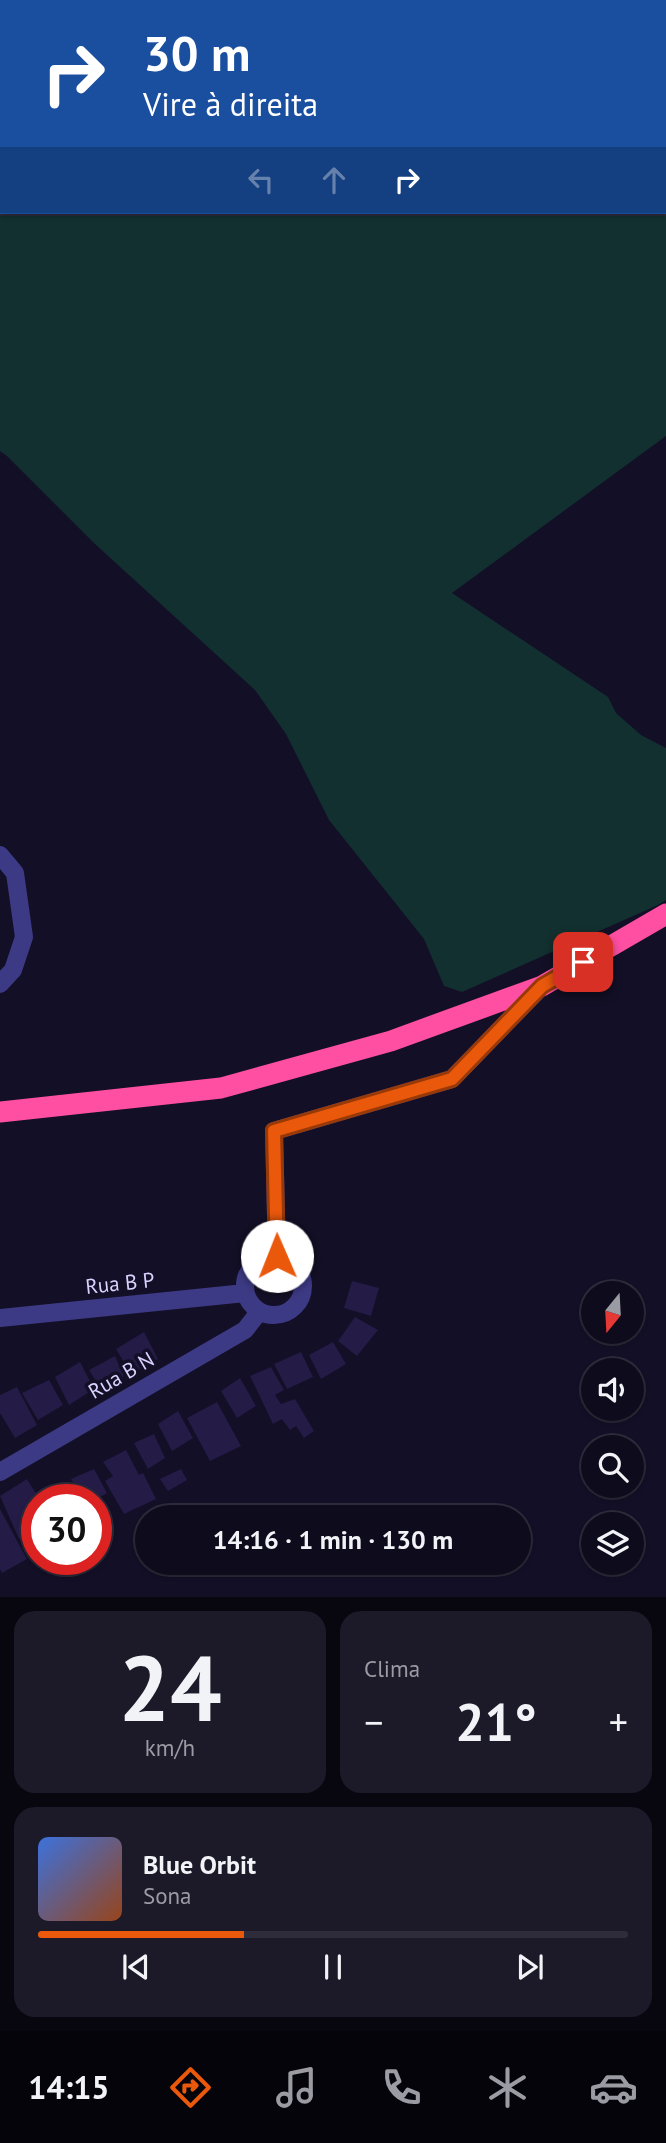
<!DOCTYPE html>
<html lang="pt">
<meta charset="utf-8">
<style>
:root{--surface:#0e0b1c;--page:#1c1929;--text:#f1f3f6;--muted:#9b9ba3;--line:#2e2b3b;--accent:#ea580c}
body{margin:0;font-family:"PT Sans",sans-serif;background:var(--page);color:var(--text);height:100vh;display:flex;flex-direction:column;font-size:26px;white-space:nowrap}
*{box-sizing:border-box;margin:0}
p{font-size:23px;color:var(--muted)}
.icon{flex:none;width:38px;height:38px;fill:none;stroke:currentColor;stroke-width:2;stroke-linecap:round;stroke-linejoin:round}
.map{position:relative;height:1597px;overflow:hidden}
.details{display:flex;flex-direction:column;gap:14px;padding:14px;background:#08060f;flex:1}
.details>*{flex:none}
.hud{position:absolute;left:0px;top:0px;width:667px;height:214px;box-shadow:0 2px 5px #0004,0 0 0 2px var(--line);background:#1a4fa0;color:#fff;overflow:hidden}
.needle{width:46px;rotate:198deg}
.fabs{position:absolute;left:581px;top:1281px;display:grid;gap:14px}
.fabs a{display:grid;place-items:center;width:63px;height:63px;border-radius:50%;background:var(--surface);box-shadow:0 2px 5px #0004,0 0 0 2px var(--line);font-size:35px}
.speed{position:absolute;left:21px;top:1484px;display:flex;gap:14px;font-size:35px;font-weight:700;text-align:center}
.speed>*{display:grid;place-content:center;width:91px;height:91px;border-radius:50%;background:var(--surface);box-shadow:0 2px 5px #0004,0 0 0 2px var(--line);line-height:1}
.speed .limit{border:10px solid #d22;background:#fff;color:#111}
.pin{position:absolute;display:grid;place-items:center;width:60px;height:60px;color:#fff;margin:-30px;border-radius:14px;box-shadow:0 4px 10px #0006}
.me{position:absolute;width:77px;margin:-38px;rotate:359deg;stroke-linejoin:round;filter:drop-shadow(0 0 5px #0008)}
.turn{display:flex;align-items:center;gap:24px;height:147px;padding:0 28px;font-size:32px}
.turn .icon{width:91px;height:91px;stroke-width:2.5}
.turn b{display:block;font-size:49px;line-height:60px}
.lanes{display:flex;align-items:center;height:66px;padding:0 28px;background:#0003;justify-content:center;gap:35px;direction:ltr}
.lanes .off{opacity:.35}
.big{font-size:52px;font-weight:700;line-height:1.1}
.details .card{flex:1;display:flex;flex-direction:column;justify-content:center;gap:10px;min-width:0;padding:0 24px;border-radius:21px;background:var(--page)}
.details .dial{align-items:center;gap:0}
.dial b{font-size:91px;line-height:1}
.song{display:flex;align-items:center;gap:21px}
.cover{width:84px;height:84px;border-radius:10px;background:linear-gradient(135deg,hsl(220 70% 55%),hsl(20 70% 35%))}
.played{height:7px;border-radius:4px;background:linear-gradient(90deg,var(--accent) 35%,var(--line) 35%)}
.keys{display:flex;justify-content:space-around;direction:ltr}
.heat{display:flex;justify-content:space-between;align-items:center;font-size:38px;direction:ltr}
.details .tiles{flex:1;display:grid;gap:14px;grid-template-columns:1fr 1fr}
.card:last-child{grid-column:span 2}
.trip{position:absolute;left:135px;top:1505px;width:396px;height:70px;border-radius:35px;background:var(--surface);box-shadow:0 2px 5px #0004,0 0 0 2px var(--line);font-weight:700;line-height:70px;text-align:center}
.dock{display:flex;height:112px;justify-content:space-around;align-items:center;background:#06040b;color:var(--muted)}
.dock .icon{width:49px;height:49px}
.dock .on{color:var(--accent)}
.dock b{font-size:32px;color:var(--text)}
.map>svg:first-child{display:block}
.green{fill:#12302f;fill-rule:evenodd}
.building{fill:#241b47}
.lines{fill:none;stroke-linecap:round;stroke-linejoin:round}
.minor{stroke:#3d3a85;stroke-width:18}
.highway{stroke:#ff4fa3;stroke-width:21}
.route-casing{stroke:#983908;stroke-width:18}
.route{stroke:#ea580c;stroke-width:12}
.labels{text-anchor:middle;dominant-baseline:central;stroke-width:7;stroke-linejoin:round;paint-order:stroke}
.street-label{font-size:21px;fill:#d9d4ff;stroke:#130f26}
</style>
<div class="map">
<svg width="666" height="1597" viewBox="0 0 666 1597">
<rect width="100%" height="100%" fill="#130f26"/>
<path class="green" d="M 0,0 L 666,0 L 666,436 L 452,593 L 608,697 L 616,713 L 641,735 L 666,748 L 666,900 L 658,905 L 462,992 L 444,986 L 424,939 L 329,820 L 286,734 L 255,690 L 95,544 L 7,456 L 0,451 ZM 2,2 L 665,2 L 665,212 L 2,212 Z"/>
<path class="building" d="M 352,1281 L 379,1288 L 371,1316 L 344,1308 Z
M 355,1317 L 378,1330 L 357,1356 L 338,1341 Z
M 144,1332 L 158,1359 L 131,1374 L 116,1349 Z
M 333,1342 L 346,1364 L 321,1379 L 309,1355 Z
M 301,1352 L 313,1377 L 287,1389 L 274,1364 Z
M 115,1356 L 124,1376 L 102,1391 L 89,1370 Z
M 80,1362 L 94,1389 L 69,1405 L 55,1377 Z
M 271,1367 L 284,1390 L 275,1395 L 281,1404 L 295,1399 L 314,1431 L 304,1438 L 296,1426 L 290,1430 L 282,1419 L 273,1424 L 250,1376 Z
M 240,1378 L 256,1406 L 237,1418 L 221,1391 Z
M 49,1380 L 63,1405 L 38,1420 L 22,1393 Z
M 17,1387 L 37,1425 L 15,1438 L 0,1413 L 0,1395 Z
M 217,1402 L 241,1446 L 210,1461 L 187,1418 Z
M 178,1411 L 193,1438 L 172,1451 L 158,1424 Z
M 154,1434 L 165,1458 L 148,1469 L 134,1443 Z
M 126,1450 L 139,1475 L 143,1473 L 156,1499 L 124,1514 L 105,1481 L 113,1476 L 103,1462 Z
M 94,1469 L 107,1493 L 95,1500 L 83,1500 L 71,1479 Z
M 181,1469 L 187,1480 L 168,1491 L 160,1479 Z
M 27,1479 L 40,1500 L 37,1500 L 33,1504 L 37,1510 L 37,1531 L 19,1539 L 0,1496 Z
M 62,1482 L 72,1500 L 44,1500 L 41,1494 Z
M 0,1509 L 27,1559 L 2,1573 L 0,1569 Z"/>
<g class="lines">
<path class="minor" d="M 0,855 L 15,873 L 24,937 L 13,970 L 0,984
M245 1286a29 29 0 1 1 58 0a29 29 0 1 1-58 0Z
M 277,1257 L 274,1131 L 452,1079 L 540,988
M 0,1318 L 245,1293
M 0,1472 L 245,1330 L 259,1312"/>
<path class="highway" d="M 0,1112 L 221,1088 L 391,1041 L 542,986 L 666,914"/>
</g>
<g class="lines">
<defs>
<path id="route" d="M 277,1256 L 274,1131 L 452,1079 L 542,986 L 583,962"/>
</defs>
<use href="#route" class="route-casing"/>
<use href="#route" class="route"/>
</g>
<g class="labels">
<g class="street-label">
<text transform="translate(120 1283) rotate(-6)">Rua B P</text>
<text transform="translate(121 1375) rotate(-30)">Rua B N</text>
</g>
</g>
</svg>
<div class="fabs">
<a><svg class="needle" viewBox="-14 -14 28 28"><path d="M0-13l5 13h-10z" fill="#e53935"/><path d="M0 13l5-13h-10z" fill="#9b9ba3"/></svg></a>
<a><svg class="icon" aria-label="sound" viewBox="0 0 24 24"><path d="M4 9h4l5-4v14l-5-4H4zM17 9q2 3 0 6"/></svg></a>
<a><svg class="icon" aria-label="search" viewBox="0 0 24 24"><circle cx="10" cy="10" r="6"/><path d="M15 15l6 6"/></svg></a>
<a><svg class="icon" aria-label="layers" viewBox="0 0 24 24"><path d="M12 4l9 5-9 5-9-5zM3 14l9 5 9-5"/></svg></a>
</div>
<div class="speed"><div class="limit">30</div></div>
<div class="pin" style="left:583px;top:962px;background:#d93025"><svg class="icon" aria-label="arrive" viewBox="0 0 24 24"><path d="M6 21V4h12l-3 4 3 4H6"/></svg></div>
<svg class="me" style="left:277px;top:1256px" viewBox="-20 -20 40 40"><circle r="19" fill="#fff"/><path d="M0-13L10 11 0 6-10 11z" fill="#ea580c"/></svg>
<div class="trip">14:16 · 1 min · 130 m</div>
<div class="hud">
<div class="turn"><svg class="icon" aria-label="right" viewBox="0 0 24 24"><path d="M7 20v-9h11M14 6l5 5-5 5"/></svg><div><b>30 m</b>Vire à direita</div></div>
<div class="lanes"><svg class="icon off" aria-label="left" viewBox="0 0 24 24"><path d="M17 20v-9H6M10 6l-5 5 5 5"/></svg><svg class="icon off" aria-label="ahead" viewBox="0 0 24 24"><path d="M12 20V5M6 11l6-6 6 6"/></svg><svg class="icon" aria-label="right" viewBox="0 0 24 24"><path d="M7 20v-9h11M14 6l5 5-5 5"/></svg></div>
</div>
</div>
<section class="details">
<div class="tiles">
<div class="card dial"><b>24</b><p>km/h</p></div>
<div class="card"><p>Clima</p>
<div class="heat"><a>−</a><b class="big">21°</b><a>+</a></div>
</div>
<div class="card">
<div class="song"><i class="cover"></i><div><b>Blue Orbit</b><p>Sona</p></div></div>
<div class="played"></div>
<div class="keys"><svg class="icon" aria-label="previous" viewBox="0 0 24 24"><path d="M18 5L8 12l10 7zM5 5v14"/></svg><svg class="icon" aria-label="pause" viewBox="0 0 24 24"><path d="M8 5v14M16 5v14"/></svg><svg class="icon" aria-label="next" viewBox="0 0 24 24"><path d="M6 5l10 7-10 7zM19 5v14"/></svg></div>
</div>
</div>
</section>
<nav class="dock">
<b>14:15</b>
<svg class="icon on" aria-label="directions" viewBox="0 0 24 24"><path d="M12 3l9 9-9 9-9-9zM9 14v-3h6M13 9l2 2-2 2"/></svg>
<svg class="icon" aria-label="music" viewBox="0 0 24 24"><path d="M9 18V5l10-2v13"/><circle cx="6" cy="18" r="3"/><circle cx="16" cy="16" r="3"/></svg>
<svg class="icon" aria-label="phone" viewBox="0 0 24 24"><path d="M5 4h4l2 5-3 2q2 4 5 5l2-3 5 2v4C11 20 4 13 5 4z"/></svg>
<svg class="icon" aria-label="climate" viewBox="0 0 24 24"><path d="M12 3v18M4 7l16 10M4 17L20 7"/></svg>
<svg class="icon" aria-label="car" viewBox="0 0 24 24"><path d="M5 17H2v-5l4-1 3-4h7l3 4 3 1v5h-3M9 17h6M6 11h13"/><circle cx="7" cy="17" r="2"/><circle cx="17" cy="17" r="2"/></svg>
</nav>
